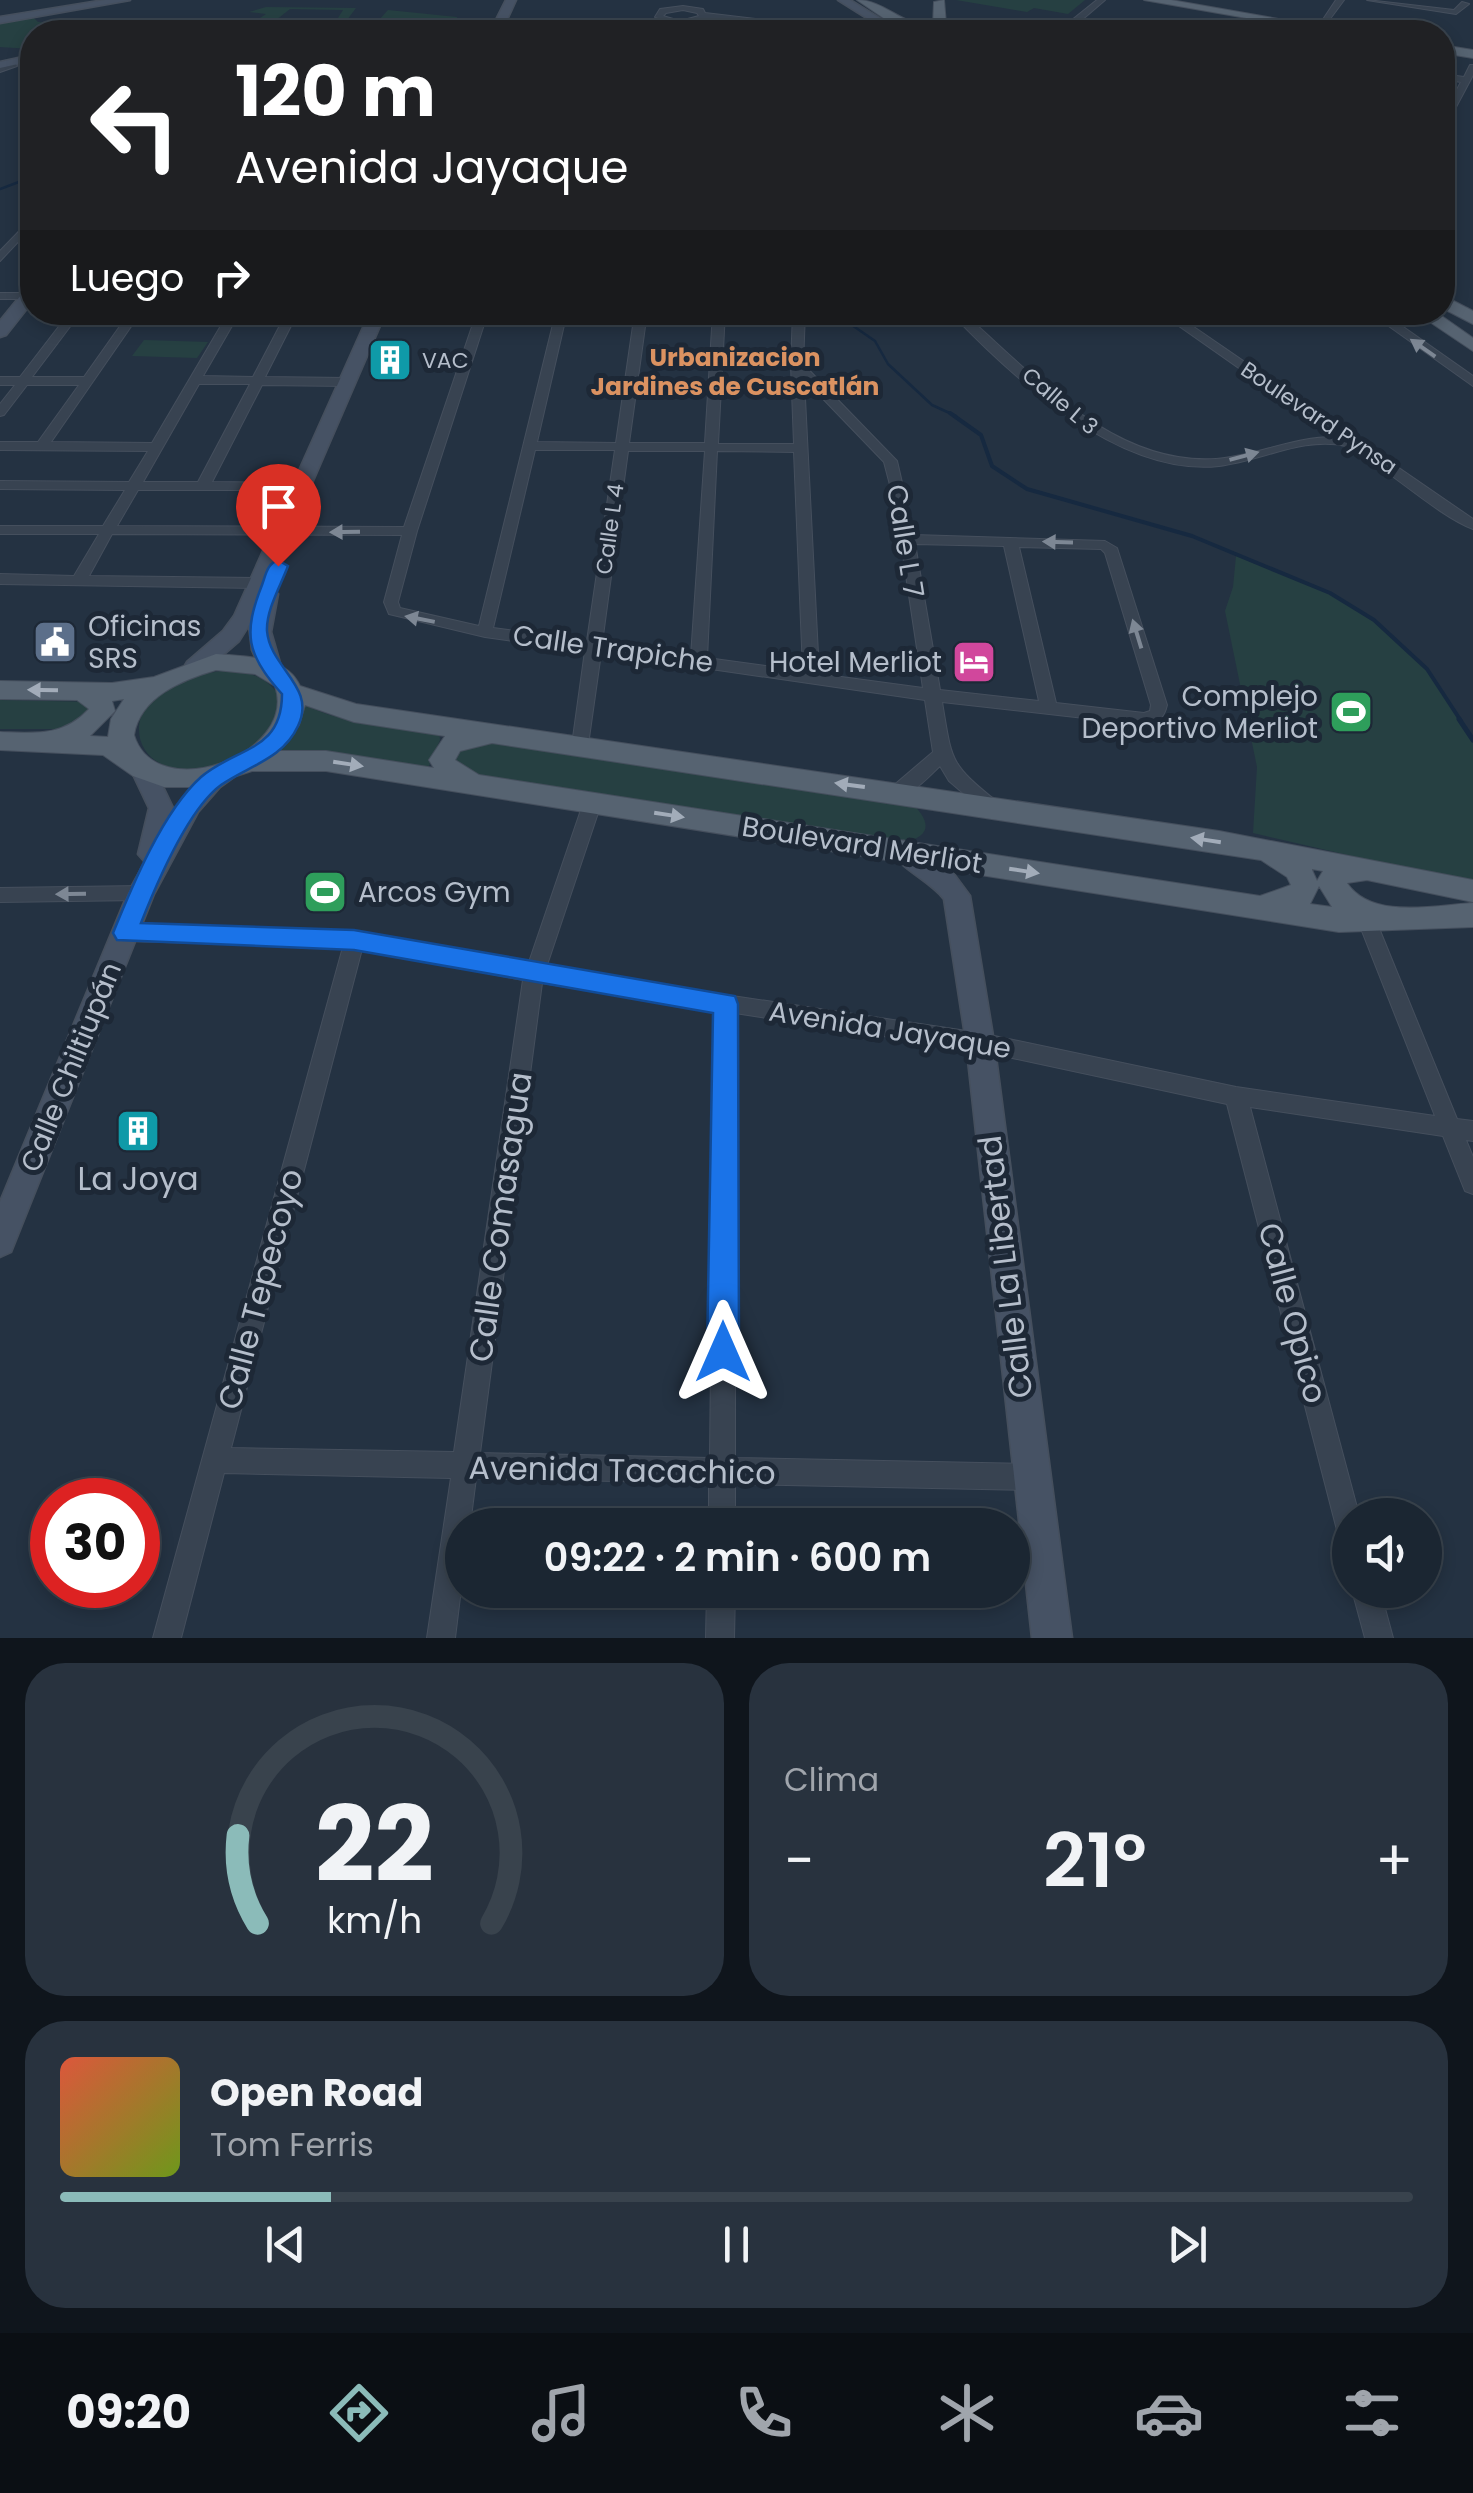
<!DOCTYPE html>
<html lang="es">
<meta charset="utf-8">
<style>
:root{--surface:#1b2632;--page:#28323e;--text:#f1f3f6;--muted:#a0a5ac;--line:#39434d;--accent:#8bbbb9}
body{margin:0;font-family:Poppins,sans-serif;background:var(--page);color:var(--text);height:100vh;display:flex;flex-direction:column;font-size:38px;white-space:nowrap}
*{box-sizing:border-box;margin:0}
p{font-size:32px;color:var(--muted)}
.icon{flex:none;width:55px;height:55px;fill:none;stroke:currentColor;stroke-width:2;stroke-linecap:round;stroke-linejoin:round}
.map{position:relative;height:1638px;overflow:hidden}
.side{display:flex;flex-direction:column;gap:25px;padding:25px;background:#0f151c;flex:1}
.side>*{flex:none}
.hud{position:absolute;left:20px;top:20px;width:1435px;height:305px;border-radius:40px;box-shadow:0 5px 15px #0003,0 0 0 2px var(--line);background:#202124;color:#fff;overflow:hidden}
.tools{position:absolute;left:1332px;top:1498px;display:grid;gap:20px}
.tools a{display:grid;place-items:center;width:110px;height:110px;border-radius:50%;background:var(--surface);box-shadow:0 5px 15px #0003,0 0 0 2px var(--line);font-size:50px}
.speed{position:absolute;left:30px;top:1478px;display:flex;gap:20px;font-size:50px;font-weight:700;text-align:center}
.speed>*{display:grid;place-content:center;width:130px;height:130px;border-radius:50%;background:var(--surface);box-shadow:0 5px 15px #0003,0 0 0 2px var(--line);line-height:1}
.speed .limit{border:15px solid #d22;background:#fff;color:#111}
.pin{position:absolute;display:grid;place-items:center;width:85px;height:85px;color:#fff;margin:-102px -42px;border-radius:50% 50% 50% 0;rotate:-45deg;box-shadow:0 0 10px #0007}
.pin .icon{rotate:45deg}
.me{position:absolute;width:110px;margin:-55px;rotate:0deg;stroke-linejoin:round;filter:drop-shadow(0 0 8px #0008)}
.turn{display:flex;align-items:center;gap:35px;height:210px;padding:0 50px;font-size:45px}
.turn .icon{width:130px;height:130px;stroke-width:2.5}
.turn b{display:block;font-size:70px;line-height:85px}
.then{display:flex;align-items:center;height:95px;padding:0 50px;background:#0003;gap:20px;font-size:38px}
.big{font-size:75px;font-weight:600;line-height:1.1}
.side .card{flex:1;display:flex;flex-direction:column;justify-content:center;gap:15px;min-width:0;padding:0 35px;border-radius:40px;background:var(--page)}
.side .dial{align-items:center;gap:0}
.dial svg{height:260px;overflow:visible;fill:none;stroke:var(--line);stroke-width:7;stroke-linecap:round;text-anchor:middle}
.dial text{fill:var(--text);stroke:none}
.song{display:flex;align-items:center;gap:30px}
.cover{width:120px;height:120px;border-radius:15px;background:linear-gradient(135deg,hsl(10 70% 55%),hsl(80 70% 35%))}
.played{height:10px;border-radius:5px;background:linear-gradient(90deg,var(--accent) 20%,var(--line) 20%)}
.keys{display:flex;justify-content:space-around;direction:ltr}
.heat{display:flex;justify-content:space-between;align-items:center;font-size:55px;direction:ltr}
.side .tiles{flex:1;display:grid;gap:25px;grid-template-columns:1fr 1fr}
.card:last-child{grid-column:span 2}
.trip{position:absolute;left:445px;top:1508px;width:585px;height:100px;border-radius:50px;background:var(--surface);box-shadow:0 5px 15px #0003,0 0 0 2px var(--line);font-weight:600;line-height:100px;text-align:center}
.tabs{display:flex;height:160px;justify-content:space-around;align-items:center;background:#0b0f14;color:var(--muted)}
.tabs .icon{width:70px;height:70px}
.tabs .active{color:var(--accent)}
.tabs b{font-size:45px;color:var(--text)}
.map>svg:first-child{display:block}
.green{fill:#264042}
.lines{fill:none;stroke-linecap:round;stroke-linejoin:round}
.stream-far2{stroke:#162940;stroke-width:2.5}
.stream-far1{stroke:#162940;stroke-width:4}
.stream{stroke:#162940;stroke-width:5}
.street-casing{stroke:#454f5d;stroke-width:2}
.secondary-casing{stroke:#454f5d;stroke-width:3}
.primary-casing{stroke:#454f5d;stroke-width:2}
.street{fill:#384351;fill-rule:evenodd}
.secondary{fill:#465264;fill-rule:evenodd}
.primary{fill:#566371;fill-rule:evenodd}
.oneway{fill:#7d8794}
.oneway2{fill:#a2acb9}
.route{fill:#1a73e8;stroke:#114b97;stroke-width:2.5}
.labels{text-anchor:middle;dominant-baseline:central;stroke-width:10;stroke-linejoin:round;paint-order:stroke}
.far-poi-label{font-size:22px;fill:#b5becb;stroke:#1d2836;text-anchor:start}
.far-street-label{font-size:22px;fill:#b5becb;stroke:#1d2836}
.far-neighbourhood-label{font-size:25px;font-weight:bold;fill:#db9261;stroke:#1d2836}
.street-label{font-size:28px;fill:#b5becb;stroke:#1d2836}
.poi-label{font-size:28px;fill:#b5becb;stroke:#1d2836;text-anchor:start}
.near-poi-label{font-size:32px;fill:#b5becb;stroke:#1d2836}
.near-street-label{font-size:32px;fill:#b5becb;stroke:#1d2836}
</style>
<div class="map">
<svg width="1473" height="1638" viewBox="0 0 1473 1638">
<rect width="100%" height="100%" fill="#243242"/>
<path class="green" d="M 956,0 L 1085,0 L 1068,14 L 1034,8 L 1027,12 Z
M 266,7 L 356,8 L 347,20 L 330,19 L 338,18 L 343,10 L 290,9 L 271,24 L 276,28 L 360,23 L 351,31 L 239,32 L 266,14 L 249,12 Z
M 388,10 L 457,17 L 456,25 L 383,28 L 378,21 Z
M 33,17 L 38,22 C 66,23 90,20 118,20 L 102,22 L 90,32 L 32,32 L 32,49 L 0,47 L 0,22 Z
M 144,340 L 208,342 L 197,358 L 132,356 Z
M 1236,556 L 1330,593 L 1374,620 L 1427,669 L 1473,740 L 1473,884 L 1253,833 L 1257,767 L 1225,611 L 1233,587 Z
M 234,670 C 254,674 266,678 279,695 L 275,726 C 264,736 253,749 240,756 C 129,813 86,679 234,670 Z
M 0,700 L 95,702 L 81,729 L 0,729 Z
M 299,701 C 336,725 395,725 439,732 L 440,740 L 428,768 L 276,753 L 297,729 Z
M 468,740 L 908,800 C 933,821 933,839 897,843 L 461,773 L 447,752 Z"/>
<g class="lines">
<path class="stream-far2" d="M 0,189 L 32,177
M 833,312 L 875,341 L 888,364 L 932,405 L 956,416"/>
<path class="stream-far1" d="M 950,413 L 981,435 L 992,466 L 1027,489 L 1192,536 L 1330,593 L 1374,620 L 1427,669 L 1461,721"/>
<path class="stream" d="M 1459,719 L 1473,740"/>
<defs>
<path id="street" d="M 1097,0 L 1105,0 L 1070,30 L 1071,32 L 1062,32 L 1062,28 Z
M 1336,0 L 1344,0 L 1324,27 L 1318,27 Z
M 1367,0 L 1454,10 L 1462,2 L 1469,4 L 1456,14 Z
M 683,6 L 703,9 L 705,13 L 782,22 L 778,24 L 707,18 L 680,25 L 655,17 L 660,9 ZM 683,10 L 697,13 L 699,16 L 680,21 L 663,16 L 666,13 Z
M 869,24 L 894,30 L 890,32 L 869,28 L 831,32 Z
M 1128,24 L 1135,26 L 1128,32 L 1120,32 Z
M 14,62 L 17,66 L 0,72 L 0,67 Z
M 1470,65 L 1473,65 L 1473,75 L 1448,122 L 1442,124 L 1442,117 L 1461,82 L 1442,79 L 1442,74 L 1464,77 Z
M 32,218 L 32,227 L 0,261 L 0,251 Z
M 0,293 L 32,293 L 32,299 L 0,299 Z
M 70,312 L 81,312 L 32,377 L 84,377 L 130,312 L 141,312 L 51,442 L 152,443 L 229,312 L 240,312 L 203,376 L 253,377 L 287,312 L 298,312 L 265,377 L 346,378 L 352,382 L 346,386 L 262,385 L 212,482 L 300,483 L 307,487 L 305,490 L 138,490 L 117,526 L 404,527 L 477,312 L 488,312 L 417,531 L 398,602 L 400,608 L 479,626 L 556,312 L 567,312 L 537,442 L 616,443 L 635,312 L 647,312 L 629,443 L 705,443 L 713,312 L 725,312 L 718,444 L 794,444 L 791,365 L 793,312 L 805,312 L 803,364 L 897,461 L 914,535 L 1105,541 L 1117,548 L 1167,705 C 1164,718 1159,721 1146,725 L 942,702 C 952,761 949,763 996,801 L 999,806 L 990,812 L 984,811 L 949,781 L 940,766 C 926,779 910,799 889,796 L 886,792 L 933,752 L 925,700 L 601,653 L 588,745 L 580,751 L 574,749 L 572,745 L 585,651 L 485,637 L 389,614 L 384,602 L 402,535 L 112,534 L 89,576 L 259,578 L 266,583 L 259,588 L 0,584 L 0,574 L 74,576 L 99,534 L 0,534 L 0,526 L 103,526 L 125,490 L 0,489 L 0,481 L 129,482 L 148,451 L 0,450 L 0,442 L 38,442 L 79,385 L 27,385 L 4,415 L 0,416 L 0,404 L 15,385 L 0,385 L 0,377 L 20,377 ZM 804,379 L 884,462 L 894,500 L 898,539 L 901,542 L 923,688 L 819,674 ZM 199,384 L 250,384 L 198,482 L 143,482 ZM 535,450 L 615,450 L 587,641 L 493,628 ZM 628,451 L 705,451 L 691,656 L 602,643 ZM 717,451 L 794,452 L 803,671 L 707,658 ZM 915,544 L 1004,546 L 1039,701 L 940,690 ZM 1019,547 L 1101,549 L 1105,553 L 1151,705 L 1150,711 L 1144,713 L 1056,703 Z
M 950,312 L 962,312 C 1033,374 1113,466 1216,459 C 1257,456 1294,436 1337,437 L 1159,312 L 1172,312 L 1473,519 L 1473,529 C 1444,518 1405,484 1378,466 C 1369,459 1357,448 1346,446 C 1304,436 1261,461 1219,466 C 1120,477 1014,379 950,312 Z
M 1369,312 L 1382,312 L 1473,376 L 1473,386 Z
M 592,798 L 601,804 L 546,968 L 980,1033 L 1236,1087 L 1435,1116 L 1358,921 L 1360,916 L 1367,913 L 1374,916 L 1457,1119 L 1473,1121 L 1473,1141 L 1466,1140 L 1473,1157 L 1473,1194 L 1465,1191 L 1443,1136 L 1250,1107 L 1359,1515 L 1350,1515 L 1350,1543 L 1341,1539 L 1337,1530 L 1227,1104 L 980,1051 L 735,1013 L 735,1458 L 1029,1464 L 1038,1468 L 1042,1477 L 1038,1486 L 1029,1490 L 735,1484 L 735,1525 L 709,1525 L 709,1483 L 476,1478 L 470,1525 L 462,1525 L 462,1581 L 455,1638 L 427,1638 L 451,1478 L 224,1473 L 181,1638 L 153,1638 L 343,947 L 125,941 L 118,938 L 116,933 L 118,928 L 125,925 L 355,932 L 528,965 L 583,804 ZM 362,949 L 523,980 L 454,1452 L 231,1448 ZM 542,983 L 715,1010 L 710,1458 L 480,1453 Z
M 141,886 L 148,888 L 150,893 L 148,898 L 141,900 L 0,902 L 0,888 Z
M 707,1590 L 735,1590 L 734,1638 L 706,1638 Z
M 1352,1590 L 1380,1590 L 1393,1638 L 1365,1638 Z"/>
<path id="secondary" d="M 105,0 L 130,0 L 0,23 L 0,17 Z
M 506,0 L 516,0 L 505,24 L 512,27 L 500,32 L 308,32 L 314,29 L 494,24 Z
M 838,0 L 850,0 L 902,32 L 889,32 Z
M 32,55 L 32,61 L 0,68 L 0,62 Z
M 32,287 L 32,302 L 6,335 L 0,337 L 0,321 L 26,289 Z
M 370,312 L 386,312 L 267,587 L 278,594 L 271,632 L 282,670 L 279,675 L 263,675 L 252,650 L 249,625 L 239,641 L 203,672 L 187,672 L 184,667 L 187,662 L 223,631 L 234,616 Z
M 233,760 L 245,769 L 220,787 L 198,812 L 154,894 L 11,1252 L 0,1257 L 0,1202 L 128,893 L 145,862 L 138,854 L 149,808 L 131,770 L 143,761 L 152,764 L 173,808 L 172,814 L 202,775 Z
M 904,841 L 950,869 L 970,896 L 994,1042 L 1072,1638 L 1032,1638 L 966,1042 L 944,899 C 929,880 903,871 891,851 L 895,844 Z"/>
<path id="primary" d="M 857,0 C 885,0 903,27 933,25 L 934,2 L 944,0 L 946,24 L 937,32 L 904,32 Z
M 1144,0 L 1171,0 L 1352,32 L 1327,32 Z
M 1442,45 L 1473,50 L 1473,58 L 1442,53 Z
M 1442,295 L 1473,311 L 1473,324 L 1442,308 Z
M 1415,312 L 1436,312 L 1473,338 L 1473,351 Z
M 216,654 C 245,657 286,655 300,686 L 356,704 L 1219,831 L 1473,880 L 1473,902 L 1367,880 L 1347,883 C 1372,920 1435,905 1473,903 L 1473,927 L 1339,932 L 326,771 L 252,771 L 203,787 L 164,787 L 133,776 L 103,755 L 0,750 L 0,732 C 35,733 63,737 89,709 L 77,700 L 0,699 L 0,681 L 112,683 L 154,677 ZM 216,670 L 255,674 L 275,686 C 299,754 156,807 134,735 C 140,697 182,680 216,670 ZM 124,699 L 111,719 L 108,737 L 90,736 L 115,711 L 112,701 ZM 305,705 L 354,722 L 445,736 L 429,760 L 434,768 L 326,751 L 279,751 L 299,725 ZM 492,743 L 1261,860 L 1287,877 L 1291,885 L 1260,896 L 479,775 L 455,760 L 460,751 ZM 1312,869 L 1323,871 L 1317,881 L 1312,870 ZM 1319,886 L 1332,907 L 1310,904 Z"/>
</defs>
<use href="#street" class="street-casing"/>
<use href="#secondary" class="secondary-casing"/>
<use href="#primary" class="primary-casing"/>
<use href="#street" class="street"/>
<use href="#secondary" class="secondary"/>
<use href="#primary" class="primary"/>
</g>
<defs><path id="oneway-solid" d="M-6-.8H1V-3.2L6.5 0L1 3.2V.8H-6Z" transform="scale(2.5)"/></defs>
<g class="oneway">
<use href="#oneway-solid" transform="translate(1423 348) rotate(-145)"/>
<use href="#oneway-solid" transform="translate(1244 456) rotate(-15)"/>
<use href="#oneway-solid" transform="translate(345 532) rotate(179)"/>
<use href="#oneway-solid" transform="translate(1058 542) rotate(-178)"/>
<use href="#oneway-solid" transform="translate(420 619) rotate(-169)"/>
<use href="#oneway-solid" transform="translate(1137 634) rotate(-107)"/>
<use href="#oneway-solid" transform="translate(71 894) rotate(179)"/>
</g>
<g class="oneway2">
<use href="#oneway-solid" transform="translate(43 690) rotate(-179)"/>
<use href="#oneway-solid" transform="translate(348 764) rotate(9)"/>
<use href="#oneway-solid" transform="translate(850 785) rotate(-172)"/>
<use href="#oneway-solid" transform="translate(669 815) rotate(9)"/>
<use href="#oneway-solid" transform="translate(1206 840) rotate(-171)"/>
<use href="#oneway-solid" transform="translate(1024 871) rotate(9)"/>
</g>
<path class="route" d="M 278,560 L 288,566 C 281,585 266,610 267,631 C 270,668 317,687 298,726 C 283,759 248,766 221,785 C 187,810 156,885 141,923 L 354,930 L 735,996 L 738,1004 L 739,1352 L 734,1363 L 723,1368 L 712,1363 L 707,1352 L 713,1013 L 354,950 L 117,940 L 113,933 C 132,886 163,811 201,777 C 236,747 282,752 282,694 C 246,655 243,633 262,585 C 266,574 267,564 278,560 Z"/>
<defs>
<symbol id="building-square" viewBox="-11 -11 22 22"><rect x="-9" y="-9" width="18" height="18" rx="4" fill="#0f9aa8" stroke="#1d2836"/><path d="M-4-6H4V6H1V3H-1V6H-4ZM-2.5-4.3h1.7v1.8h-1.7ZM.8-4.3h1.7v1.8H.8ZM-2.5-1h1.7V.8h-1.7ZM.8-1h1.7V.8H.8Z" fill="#fff"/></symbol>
<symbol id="civic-square" viewBox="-11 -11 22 22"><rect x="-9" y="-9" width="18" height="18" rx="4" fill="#5c6f8a" stroke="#1d2836"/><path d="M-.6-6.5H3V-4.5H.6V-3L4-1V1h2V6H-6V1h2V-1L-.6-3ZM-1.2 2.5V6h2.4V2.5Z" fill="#fff"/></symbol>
<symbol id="hotel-square" viewBox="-11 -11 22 22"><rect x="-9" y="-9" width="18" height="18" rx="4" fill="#d1479c" stroke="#1d2836"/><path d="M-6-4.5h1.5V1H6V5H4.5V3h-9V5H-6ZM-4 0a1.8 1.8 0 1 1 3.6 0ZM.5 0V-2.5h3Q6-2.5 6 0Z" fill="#fff"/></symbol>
<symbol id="stadium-square" viewBox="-11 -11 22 22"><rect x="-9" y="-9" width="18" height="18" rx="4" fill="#2e9e5b" stroke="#1d2836"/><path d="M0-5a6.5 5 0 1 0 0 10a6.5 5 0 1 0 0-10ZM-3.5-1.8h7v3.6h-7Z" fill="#fff"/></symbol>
</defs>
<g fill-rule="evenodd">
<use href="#building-square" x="365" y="335" width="50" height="50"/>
<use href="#civic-square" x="30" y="617" width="50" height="50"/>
<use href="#hotel-square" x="949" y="637" width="50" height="50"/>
<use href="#stadium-square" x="1326" y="687" width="50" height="50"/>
<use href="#stadium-square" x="300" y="867" width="50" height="50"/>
<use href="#building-square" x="113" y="1106" width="50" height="50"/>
</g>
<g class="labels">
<g class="far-poi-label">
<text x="422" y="360">VAC</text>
</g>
<g class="far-street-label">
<text transform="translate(1060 401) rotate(40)">Calle L 3</text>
<text transform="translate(1319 418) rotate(34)">Boulevard Pynsa</text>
<text transform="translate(610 529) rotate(-82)">Calle L 4</text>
</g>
<g class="far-neighbourhood-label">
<text x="735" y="357">Urbanizacion<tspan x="735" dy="29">Jardines de Cuscatlán</tspan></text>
</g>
<g class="street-label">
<text transform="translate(905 541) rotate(81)">Calle L 7</text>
<text transform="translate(613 649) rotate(8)">Calle Trapiche</text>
<text transform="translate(862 845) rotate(9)">Boulevard Merliot</text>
<text transform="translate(890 1030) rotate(9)">Avenida Jayaque</text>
<text transform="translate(71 1067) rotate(-68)">Calle Chiltiupán</text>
</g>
<g class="poi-label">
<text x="88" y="626">Oficinas<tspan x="88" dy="32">SRS</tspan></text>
<text x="942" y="662" text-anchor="end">Hotel Merliot</text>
<text x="1318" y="696" text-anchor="end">Complejo<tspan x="1318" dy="32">Deportivo Merliot</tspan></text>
<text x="358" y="892">Arcos Gym</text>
</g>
<g class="near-poi-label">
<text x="138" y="1178">La Joya</text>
</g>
<g class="near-street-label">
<text transform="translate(500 1217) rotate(-82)">Calle Comasagua</text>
<text transform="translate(1005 1267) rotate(-97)">Calle La Libertad</text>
<text transform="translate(260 1289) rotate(-75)">Calle Tepecoyo</text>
<text transform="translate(1293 1313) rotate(75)">Calle Opico</text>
<text transform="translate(622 1470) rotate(1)">Avenida Tacachico</text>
</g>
</g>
</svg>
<div class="tools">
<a><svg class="icon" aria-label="sound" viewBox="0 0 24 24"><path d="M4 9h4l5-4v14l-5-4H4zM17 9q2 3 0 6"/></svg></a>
</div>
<div class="speed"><div class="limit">30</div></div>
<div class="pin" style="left:278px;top:566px;background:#d93025"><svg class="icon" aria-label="arrive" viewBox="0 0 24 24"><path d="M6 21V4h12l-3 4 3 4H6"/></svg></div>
<svg class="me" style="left:723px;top:1352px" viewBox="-20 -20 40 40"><path d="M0-17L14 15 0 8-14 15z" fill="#1a73e8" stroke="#fff" stroke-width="4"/></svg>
<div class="trip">09:22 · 2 min · 600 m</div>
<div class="hud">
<div class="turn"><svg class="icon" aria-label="left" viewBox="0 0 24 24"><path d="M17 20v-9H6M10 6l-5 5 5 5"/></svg><div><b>120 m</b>Avenida Jayaque</div></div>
<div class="then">Luego<svg class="icon" aria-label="right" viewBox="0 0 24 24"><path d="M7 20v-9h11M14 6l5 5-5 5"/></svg></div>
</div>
</div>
<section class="side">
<div class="tiles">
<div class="card dial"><svg viewBox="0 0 100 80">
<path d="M14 69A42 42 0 1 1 86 69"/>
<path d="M14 69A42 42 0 0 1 8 42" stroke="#8bbbb9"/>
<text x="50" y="56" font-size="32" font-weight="700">22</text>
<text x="50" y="72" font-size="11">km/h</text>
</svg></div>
<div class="card"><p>Clima</p>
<div class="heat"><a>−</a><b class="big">21°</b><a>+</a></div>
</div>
<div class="card">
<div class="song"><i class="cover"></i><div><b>Open Road</b><p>Tom Ferris</p></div></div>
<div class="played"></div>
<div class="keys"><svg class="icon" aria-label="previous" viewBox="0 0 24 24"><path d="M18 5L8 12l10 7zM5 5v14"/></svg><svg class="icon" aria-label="pause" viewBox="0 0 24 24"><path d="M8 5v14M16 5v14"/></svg><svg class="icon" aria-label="next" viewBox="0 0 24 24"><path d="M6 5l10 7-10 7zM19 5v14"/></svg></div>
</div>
</div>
</section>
<nav class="tabs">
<b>09:20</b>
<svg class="icon active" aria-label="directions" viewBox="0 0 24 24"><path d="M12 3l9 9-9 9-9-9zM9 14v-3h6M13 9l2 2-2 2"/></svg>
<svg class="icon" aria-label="music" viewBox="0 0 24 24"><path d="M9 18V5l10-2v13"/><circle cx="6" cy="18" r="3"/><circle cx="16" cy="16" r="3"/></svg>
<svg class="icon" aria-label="phone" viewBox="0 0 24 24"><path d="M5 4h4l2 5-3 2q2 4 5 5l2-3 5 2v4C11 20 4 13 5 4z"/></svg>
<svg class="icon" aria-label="climate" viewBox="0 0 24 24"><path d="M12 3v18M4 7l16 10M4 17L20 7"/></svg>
<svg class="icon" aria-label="car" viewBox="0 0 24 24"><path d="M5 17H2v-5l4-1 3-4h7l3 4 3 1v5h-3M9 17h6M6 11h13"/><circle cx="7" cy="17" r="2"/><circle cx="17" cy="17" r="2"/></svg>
<svg class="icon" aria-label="filters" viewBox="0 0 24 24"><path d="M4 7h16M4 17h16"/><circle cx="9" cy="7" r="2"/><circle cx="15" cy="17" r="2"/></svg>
</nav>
